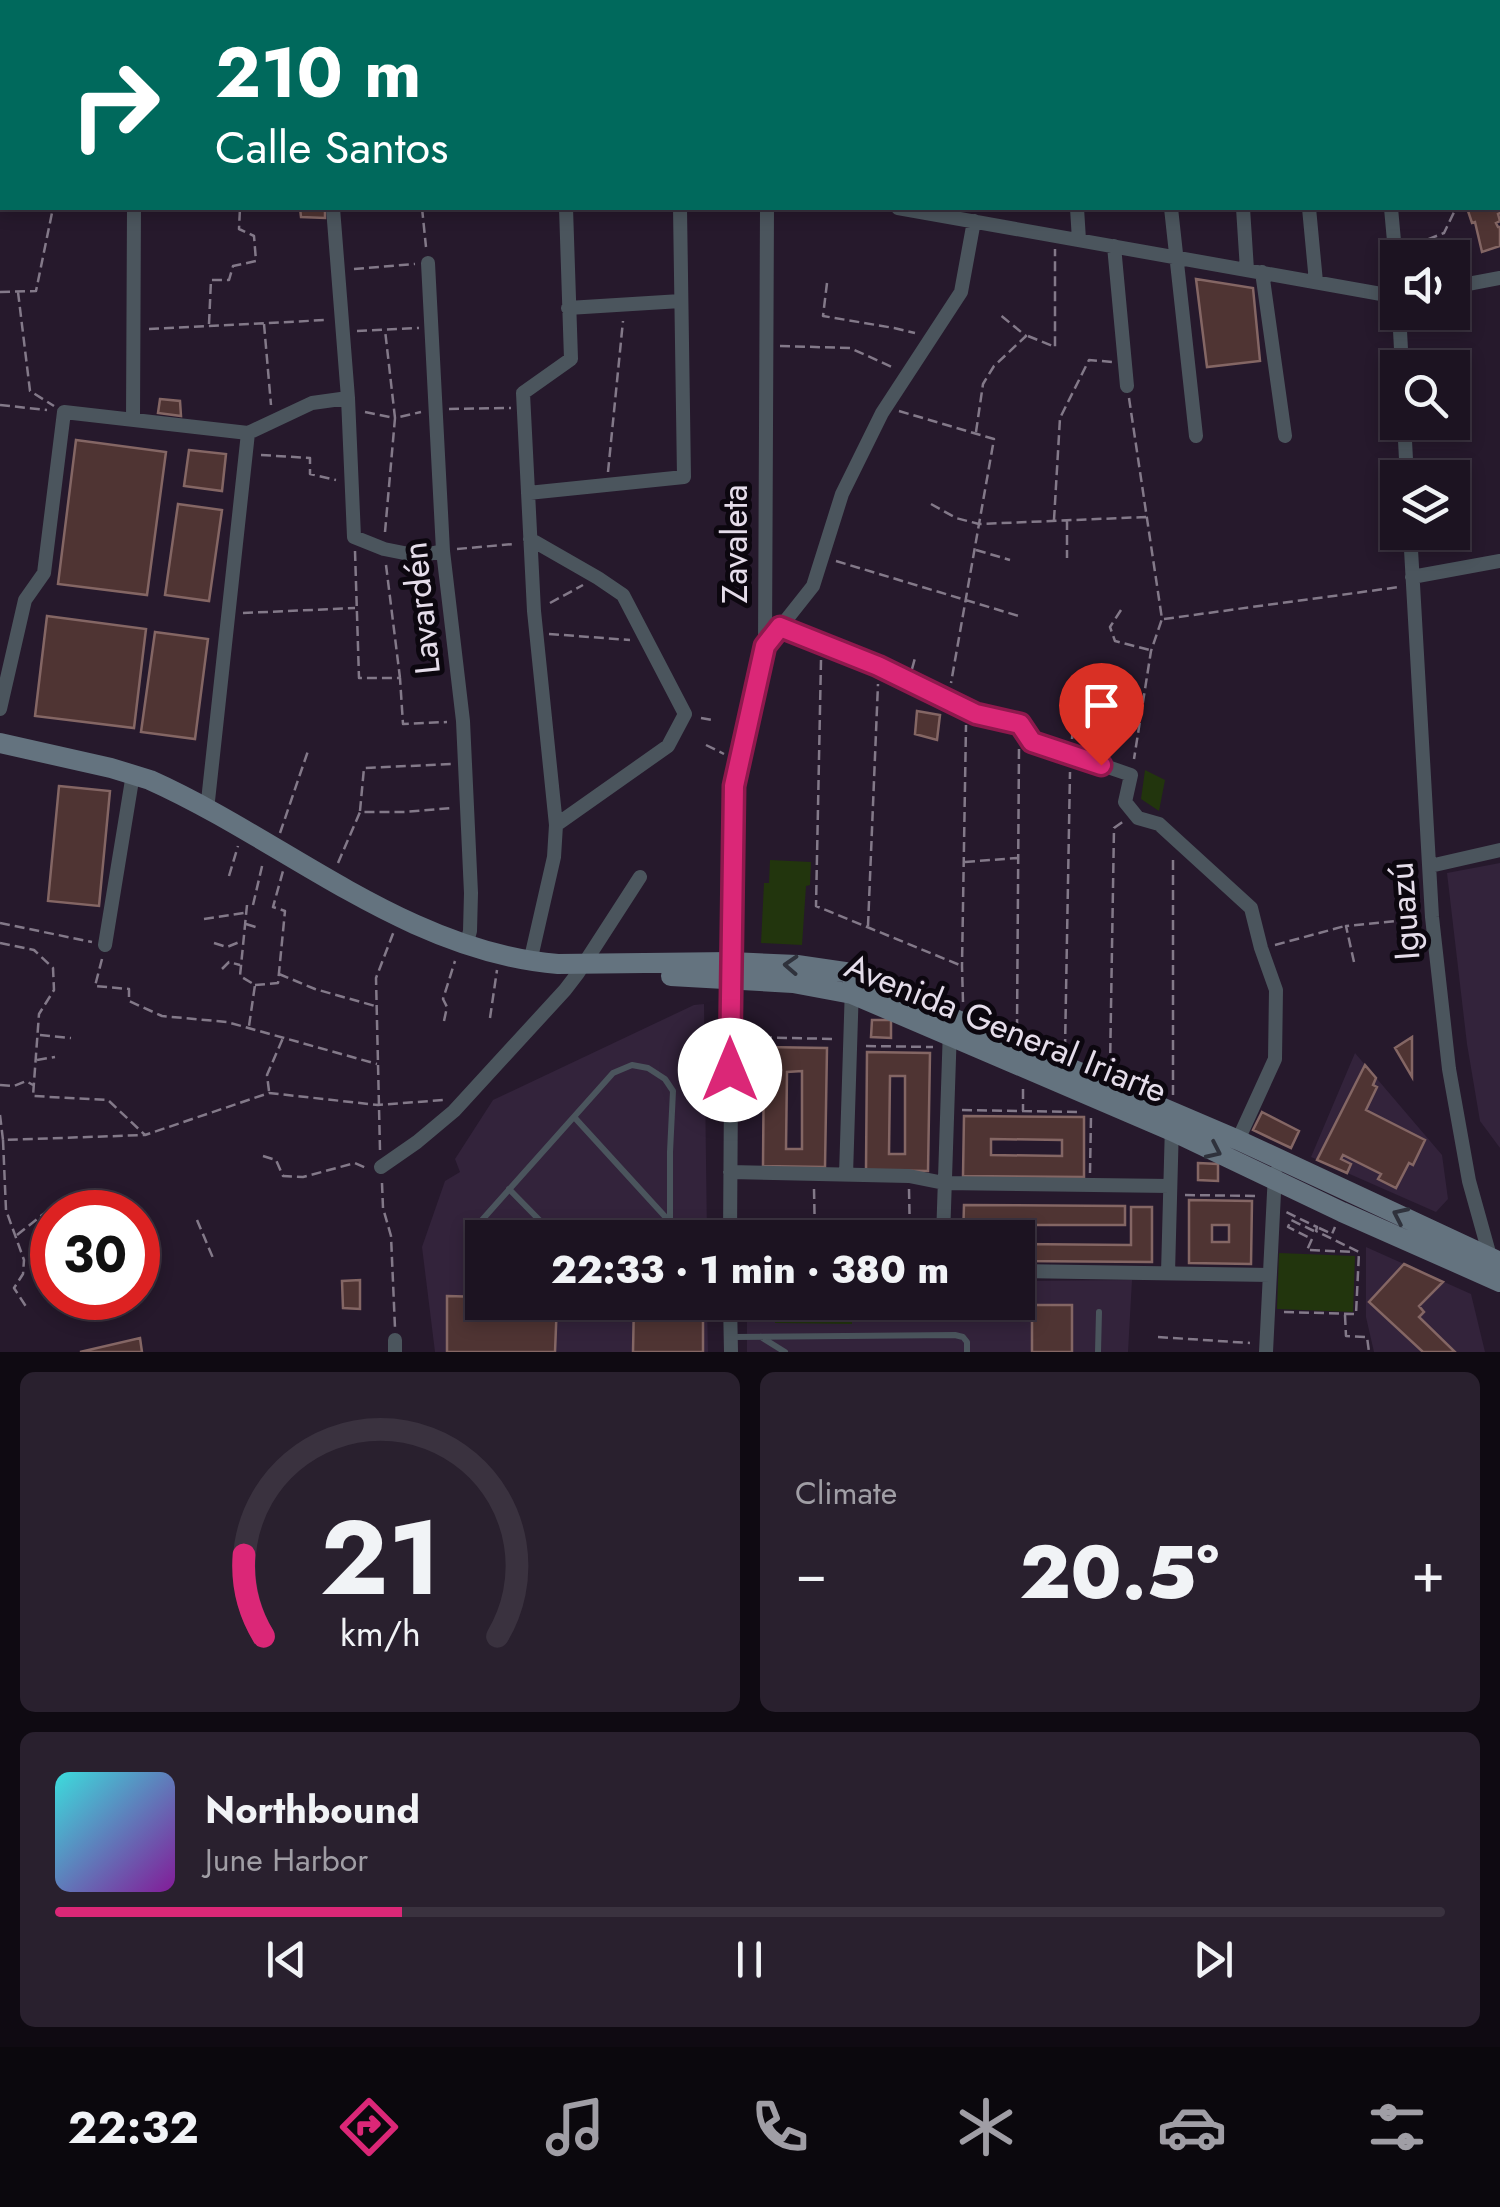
<!DOCTYPE html>
<meta charset="utf-8">
<style>
:root{--surface:#1c1321;--page:#29202e;--text:#f1f3f6;--muted:#a09ea5;--line:#3a323f;--accent:#db2777}
body{margin:0;font-family:Jost,sans-serif;background:var(--page);color:var(--text);height:100vh;display:flex;flex-direction:column;font-size:38px;white-space:nowrap}
*{box-sizing:border-box;margin:0}
p{font-size:32px;color:var(--muted)}
.icon{flex:none;width:55px;height:55px;fill:none;stroke:currentColor;stroke-width:2;stroke-linecap:round;stroke-linejoin:round}
.map{position:relative;height:1352px;overflow:hidden}
.details{display:flex;flex-direction:column;gap:20px;padding:20px;background:#0f0a12;flex:1}
.details>*{flex:none}
.top-card{position:absolute;left:0px;top:0px;width:1500px;height:210px;box-shadow:0 5px 15px #0003,0 0 0 2px var(--line);background:#00695c;color:#fff;overflow:hidden}
.fabs{position:absolute;left:1380px;top:240px;display:grid;gap:20px}
.fabs a{display:grid;place-items:center;width:90px;height:90px;border-radius:0px;background:var(--surface);box-shadow:0 5px 15px #0003,0 0 0 2px var(--line);font-size:50px}
.speed{position:absolute;left:30px;top:1190px;display:flex;gap:20px;font-size:50px;font-weight:700;text-align:center}
.speed>*{display:grid;place-content:center;width:130px;height:130px;border-radius:50%;background:var(--surface);box-shadow:0 5px 15px #0003,0 0 0 2px var(--line);line-height:1}
.speed .limit{border:15px solid #d22;background:#fff;color:#111}
.pin{position:absolute;display:grid;place-items:center;width:85px;height:85px;color:#fff;margin:-102px -42px;border-radius:50% 50% 50% 0;rotate:-45deg;box-shadow:0 0 10px #0007}
.pin .icon{rotate:45deg}
.me{position:absolute;width:110px;margin:-55px;rotate:0deg;stroke-linejoin:round;filter:drop-shadow(0 0 8px #0008)}
.turn{display:flex;align-items:center;gap:35px;height:210px;padding:0 50px;font-size:45px}
.turn .icon{width:130px;height:130px;stroke-width:2.5}
.turn b{display:block;font-size:70px;line-height:85px}
.big{font-size:75px;font-weight:800;line-height:1.1}
.details .card{flex:1;display:flex;flex-direction:column;justify-content:center;gap:15px;min-width:0;padding:0 35px;border-radius:15px;background:var(--page)}
.details .dial{align-items:center;gap:0}
.dial svg{height:260px;overflow:visible;fill:none;stroke:var(--line);stroke-width:7;stroke-linecap:round;text-anchor:middle}
.dial text{fill:var(--text);stroke:none}
.song{display:flex;align-items:center;gap:30px}
.cover{width:120px;height:120px;border-radius:15px;background:linear-gradient(135deg,hsl(180 70% 55%),hsl(290 70% 35%))}
.played{height:10px;border-radius:5px;background:linear-gradient(90deg,var(--accent) 25%,var(--line) 25%)}
.keys{display:flex;justify-content:space-around;direction:ltr}
.heat{display:flex;justify-content:space-between;align-items:center;font-size:55px;direction:ltr}
.details .tiles{flex:1;display:grid;gap:20px;grid-template-columns:1fr 1fr}
.card:last-child{grid-column:span 2}
.trip{position:absolute;left:465px;top:1220px;width:570px;height:100px;border-radius:0px;background:var(--surface);box-shadow:0 5px 15px #0003,0 0 0 2px var(--line);font-weight:800;line-height:100px;text-align:center}
.dock{display:flex;height:160px;justify-content:space-around;align-items:center;background:#0b080d;color:var(--muted)}
.dock .icon{width:70px;height:70px}
.dock .current{color:var(--accent)}
.dock b{font-size:45px;color:var(--text)}
.map>svg:first-child{display:block}
.built{fill:#33233b}
.green{fill:#22350d}
.building{fill:#4f3433;stroke:#846664;stroke-width:2.5;fill-rule:evenodd}
.lines{fill:none;stroke-linecap:round;stroke-linejoin:round}
.path{stroke:#837989;stroke-width:2.5;stroke-dasharray:10 5;stroke-linecap:butt}
.service{stroke:#4b555d;stroke-width:6}
.minor{stroke:#4b555d;stroke-width:14}
.secondary{stroke:#64737f;stroke-width:20}
.oneway{stroke:#2f323c}
.route-casing{stroke:#8e194d;stroke-width:25}
.route{stroke:#db2777;stroke-width:18}
.labels{text-anchor:middle;dominant-baseline:central;stroke-width:10;stroke-linejoin:round;paint-order:stroke}
.street-label{font-size:35px;fill:#e5ddea;stroke:#0c070f}
</style>
<div class="map">
<svg width="1500" height="1352" viewBox="0 0 1500 1352">
<rect width="100%" height="100%" fill="#26192c"/>
<path class="built" d="M 1500,863 L 1500,1148 L 1480,1121 L 1467,1044 L 1447,873 Z
M 704,1004 L 707,1237 L 482,1238 L 482,1302 L 707,1303 L 708,1352 L 435,1352 L 422,1247 L 445,1181 L 460,1172 L 455,1159 L 493,1100 L 694,1005 Z
M 1355,1053 L 1442,1155 L 1448,1199 L 1436,1212 L 1311,1157 Z
M 1366,1247 L 1471,1294 L 1485,1352 L 1374,1352 L 1366,1317 Z
M 1132,1280 L 1128,1352 L 747,1352 L 747,1303 L 1018,1302 L 1018,1281 Z"/>
<path class="green" d="M 1145,770 L 1165,780 L 1159,811 L 1141,799 Z
M 770,860 L 811,862 L 810,885 L 806,886 L 802,945 L 761,943 L 764,883 L 769,883 Z
M 1279,1253 L 1355,1256 L 1353,1312 L 1277,1309 Z
M 775,1303 L 852,1303 L 852,1324 L 775,1323 Z"/>
<path class="building" d="M 1500,197 L 1500,213 L 1498,214 L 1500,221 L 1496,223 L 1498,227 L 1500,227 L 1500,246 L 1482,252 L 1475,222 L 1472,223 L 1467,208 L 1498,208 L 1498,198 Z
M 300,208 L 325,208 L 325,218 L 301,217 Z
M 1196,279 L 1253,288 L 1260,361 L 1207,367 Z
M 160,399 L 180,401 L 181,416 L 158,413 Z
M 76,440 L 166,452 L 147,595 L 58,584 Z
M 189,450 L 226,454 L 222,491 L 184,486 Z
M 178,504 L 222,510 L 209,601 L 165,595 Z
M 47,616 L 146,629 L 134,728 L 35,716 Z
M 155,632 L 208,639 L 195,739 L 141,732 Z
M 917,711 L 940,715 L 937,740 L 915,734 Z
M 59,786 L 110,791 L 99,906 L 48,901 Z
M 872,1020 L 891,1020 L 891,1038 L 871,1037 Z
M 1412,1037 L 1412,1077 L 1395,1048 Z
M 764,1047 L 827,1048 L 825,1167 L 763,1166 ZM 802,1071 L 802,1149 L 786,1149 L 787,1072 Z
M 867,1052 L 930,1053 L 928,1171 L 866,1170 ZM 890,1076 L 905,1076 L 905,1154 L 889,1154 Z
M 1365,1065 L 1376,1078 L 1373,1085 L 1377,1087 L 1366,1110 L 1425,1140 L 1413,1165 L 1409,1163 L 1396,1188 L 1378,1179 L 1381,1174 L 1343,1155 L 1341,1159 L 1351,1164 L 1347,1173 L 1317,1160 Z
M 1262,1112 L 1299,1131 L 1291,1148 L 1253,1130 Z
M 964,1116 L 1084,1117 L 1084,1177 L 963,1176 ZM 991,1139 L 1062,1140 L 1062,1156 L 991,1155 Z
M 1198,1163 L 1218,1164 L 1218,1181 L 1198,1180 Z
M 1189,1200 L 1252,1201 L 1251,1264 L 1189,1263 ZM 1212,1225 L 1229,1225 L 1229,1242 L 1212,1242 Z
M 964,1205 L 1125,1206 L 1125,1225 L 982,1225 L 982,1238 L 963,1238 Z
M 1131,1207 L 1152,1207 L 1152,1262 L 1018,1261 L 1018,1244 L 1131,1245 Z
M 1404,1264 L 1443,1282 L 1419,1306 L 1424,1312 L 1419,1317 L 1455,1352 L 1423,1352 L 1369,1302 Z
M 360,1280 L 360,1309 L 343,1308 L 342,1281 Z
M 447,1296 L 482,1297 L 482,1302 L 557,1302 L 555,1352 L 447,1352 Z
M 634,1302 L 703,1302 L 703,1352 L 633,1352 Z
M 1032,1305 L 1072,1305 L 1072,1352 L 1032,1352 Z
M 140,1338 L 142,1352 L 80,1352 Z"/>
<g class="lines">
<path class="path" d="M 455,0 L 456,2
M 397,1 L 407,0
M 29,2 L 30,0
M 84,2 L 84,0
M 227,2 L 227,0
M 1478,2 L 1480,0
M 0,32 L 2,30
M 1498,45 L 1500,44
M 0,46 L 2,49
M 1498,85 L 1500,86
M 1498,151 L 1500,150
M 0,181 L 2,181
M 422,208 L 426,247
M 1412,258 L 1411,246 L 1444,233 L 1456,208
M 354,269 L 415,264
M 827,283 L 823,316 L 894,328 L 915,333
M 0,292 L 36,291 L 53,208
M 18,292 L 30,391 L 54,406
M 209,324 L 211,280 L 229,280 L 233,266 L 256,261 L 254,236 L 239,229 L 240,208
M 264,324 L 271,405
M 149,329 L 326,320
M 357,331 L 419,328
M 1028,336 L 1055,347 L 1055,249
M 780,346 L 850,348 L 892,367
M 1129,398 L 1162,619 L 1151,651 L 1134,759
M 0,405 L 47,410
M 449,409 L 511,408
M 899,411 L 994,439 L 951,683
M 365,412 L 395,418 L 385,330
M 976,432 L 983,384 L 994,366 L 1026,336 L 999,314
M 261,455 L 310,458 L 310,474 L 336,480
M 608,472 L 623,321
M 931,504 L 956,518 L 979,524 L 1146,517
M 1054,520 L 1060,418 L 1089,360 L 1113,362
M 1067,520 L 1067,558
M 385,532 L 395,418 L 421,412
M 457,549 L 514,544
M 976,550 L 1010,560
M 355,551 L 359,678 L 400,678 L 403,724 L 447,722
M 836,561 L 1022,617
M 386,565 L 400,678
M 550,603 L 583,585
M 1121,610 L 1110,627 L 1115,641 L 1150,650
M 243,613 L 355,608
M 1164,619 L 1399,587
M 549,634 L 630,640
M 821,660 L 816,906 L 962,966
M 912,669 L 915,658
M 701,718 L 712,720
M 1072,739 L 1076,689
M 706,745 L 724,754
M 360,811 L 364,768 L 453,764
M 280,833 L 309,748
M 965,862 L 1017,858
M 338,863 L 360,812 L 405,812 L 451,808
M 229,876 L 238,846
M 247,905 L 240,976 L 255,985 L 249,1026
M 253,905 L 263,862
M 204,919 L 244,913
M 0,923 L 92,942
M 246,924 L 259,928
M 868,926 L 878,684
M 0,943 L 34,950 L 53,968 L 54,990 L 39,1014 L 33,1096 L 108,1100 L 145,1135 L 269,1093 L 378,1105 L 443,1100
M 214,943 L 227,947 L 242,941
M 1275,945 L 1345,926
M 102,959 L 95,986 L 129,989 L 129,1001 L 162,1016 L 227,1022 L 377,1064
M 1354,962 L 1346,926 L 1416,919
M 222,969 L 229,962 L 240,965
M 279,974 L 315,989 L 375,1006
M 255,985 L 278,983 L 285,911 L 273,907 L 283,871
M 963,1002 L 962,966 L 966,725
M 490,1018 L 497,970
M 444,1021 L 447,1007 L 443,999 L 455,961
M 1017,1029 L 1019,747
M 40,1035 L 71,1038
M 747,1037 L 834,1039
M 866,1046 L 933,1047
M 1065,1049 L 1070,772
M 37,1060 L 55,1057
M 1110,1068 L 1114,828 L 1124,821
M 0,1085 L 14,1086 L 26,1081 L 33,1085
M 1023,1089 L 1023,1111
M 269,1091 L 267,1075 L 283,1038
M 1173,1095 L 1173,858
M 962,1110 L 1079,1112
M 0,1115 L 3,1140 L 145,1135
M 3,1140 L 6,1210 L 24,1260 L 23,1274 L 14,1288 L 27,1308
M 380,1150 L 376,978 L 394,931
M 263,1156 L 276,1160 L 283,1176 L 303,1177 L 355,1163 L 366,1168
M 1090,1173 L 1091,1116
M 382,1183 L 383,1208 L 391,1236 L 395,1328
M 814,1189 L 815,1238
M 909,1189 L 910,1238
M 1185,1195 L 1257,1196
M 197,1220 L 213,1258
M 1319,1228 L 1332,1234 L 1335,1227
M 1314,1231 L 1291,1220 L 1288,1227 L 1312,1239 L 1307,1250 L 1355,1252
M 17,1235 L 51,1208
M 138,1245 L 148,1280
M 1284,1312 L 1356,1314 L 1359,1252 L 1316,1231 L 1317,1227 L 1286,1212
M 1345,1315 L 1346,1336 L 1367,1337 L 1369,1352
M 1158,1337 L 1250,1343"/>
<path class="service" d="M 575,1118 L 670,1222 L 690,1238
M 509,1189 L 557,1238
M 470,1283 L 482,1220 L 613,1073 L 632,1065 L 648,1068 L 665,1079 L 673,1091 L 670,1152 L 670,1222 L 651,1238
M 732,1337 L 955,1335 L 963,1337 L 967,1342 L 967,1352
M 761,1337 L 785,1352
M 1098,1352 L 1099,1312"/>
<path class="minor" d="M 317,0 L 317,2
M 905,0 L 905,2
M 971,0 L 971,2
M 1062,0 L 1062,2
M 1152,0 L 1152,2
M 1223,0 L 1224,2
M 1291,0 L 1291,2
M 1374,0 L 1375,2
M 150,2 L 150,0
M 559,2 L 560,0
M 779,2 L 779,0
M 333,208 L 348,398 L 354,537 L 384,549 L 419,556 L 443,551
M 898,208 L 1398,297
M 1077,208 L 1079,240
M 1171,208 L 1196,436
M 1243,208 L 1247,270
M 1309,208 L 1316,282
M 1391,208 L 1398,285
M 1114,246 L 1127,386
M 428,263 L 443,551 L 463,721 L 471,893 L 470,931 L 466,946
M 1262,272 L 1285,436
M 1452,287 L 1500,278
M 568,308 L 681,301
M 1399,312 L 1402,368
M 133,420 L 134,208
M 1404,422 L 1407,478
M 248,433 L 312,403 L 348,398
M 528,493 L 684,477 L 680,208
M 1410,532 L 1432,917 L 1449,1069 L 1469,1181 L 1491,1260
M 530,539 L 598,578 L 623,595 L 685,714 L 668,746 L 556,825
M 1412,577 L 1500,561
M 780,627 L 878,666 L 976,713 L 1020,724 L 1032,741 L 1131,775 L 1125,802 L 1138,818 L 1159,824 L 1251,908 L 1261,948 L 1276,990 L 1275,1059 L 1238,1140
M 775,634 L 813,586 L 842,494 L 882,413 L 961,292 L 974,221
M 0,709 L 25,600 L 44,573 L 64,412 L 248,433 L 207,810
M 1430,866 L 1500,850
M 105,945 L 133,774
M 530,962 L 554,857 L 556,825 L 534,611 L 523,393 L 571,359 L 566,208
M 381,1167 L 417,1142 L 454,1111 L 565,990 L 578,973 L 640,877
M 730,1172 L 909,1176 L 944,1183 L 1170,1186
M 846,1175 L 852,986
M 730,1238 L 733,787 L 765,646 L 767,208
M 943,1238 L 950,1028
M 1018,1271 L 1270,1275
M 1168,1273 L 1172,1124
M 730,1302 L 731,1352
M 395,1352 L 395,1340
M 1266,1352 L 1275,1173"/>
<path class="secondary" d="M 0,743 L 111,768 L 150,780 C 284,840 407,952 558,964 L 731,962 L 797,965 L 845,972 L 1238,1140 L 1500,1262
M 671,976 L 793,983 L 852,994 L 1172,1131 L 1342,1212 L 1500,1282"/>
</g>
<defs><path id="oneway-chevron" d="M-2-3.5L2.5 0L-2 3.5" fill="none" stroke-width="1.6" stroke-linecap="round" stroke-linejoin="round" transform="scale(2.5)"/></defs>
<g class="oneway">
<use href="#oneway-chevron" transform="translate(791 965) rotate(-177)"/>
<use href="#oneway-chevron" transform="translate(1214 1151) rotate(25)"/>
<use href="#oneway-chevron" transform="translate(1400 1215) rotate(-155)"/>
</g>
<g class="lines">
<defs>
<path id="route" d="M 730,1070 L 734,786 L 765,646 L 780,627 L 878,666 L 976,714 L 1020,724 L 1032,742 L 1101,765"/>
</defs>
<use href="#route" class="route-casing"/>
<use href="#route" class="route"/>
</g>
<g class="labels">
<g class="street-label">
<text transform="translate(735 544) rotate(-90)">Zavaleta</text>
<text transform="translate(421 608) rotate(-96)">Lavardén</text>
<text transform="translate(1404 911) rotate(-94)">Iguazú</text>
<text transform="translate(1006 1028) rotate(22)">Avenida General Iriarte</text>
</g>
</g>
</svg>
<div class="fabs">
<a><svg class="icon" aria-label="sound" viewBox="0 0 24 24"><path d="M4 9h4l5-4v14l-5-4H4zM17 9q2 3 0 6"/></svg></a>
<a><svg class="icon" aria-label="search" viewBox="0 0 24 24"><circle cx="10" cy="10" r="6"/><path d="M15 15l6 6"/></svg></a>
<a><svg class="icon" aria-label="layers" viewBox="0 0 24 24"><path d="M12 4l9 5-9 5-9-5zM3 14l9 5 9-5"/></svg></a>
</div>
<div class="speed"><div class="limit">30</div></div>
<div class="pin" style="left:1101px;top:765px;background:#d93025"><svg class="icon" aria-label="arrive" viewBox="0 0 24 24"><path d="M6 21V4h12l-3 4 3 4H6"/></svg></div>
<svg class="me" style="left:730px;top:1070px" viewBox="-20 -20 40 40"><circle r="19" fill="#fff"/><path d="M0-13L10 11 0 6-10 11z" fill="#db2777"/></svg>
<div class="trip">22:33 · 1 min · 380 m</div>
<div class="top-card">
<div class="turn"><svg class="icon" aria-label="right" viewBox="0 0 24 24"><path d="M7 20v-9h11M14 6l5 5-5 5"/></svg><div><b>210 m</b>Calle Santos</div></div>
</div>
</div>
<section class="details">
<div class="tiles">
<div class="card dial"><svg viewBox="0 0 100 80">
<path d="M14 69A42 42 0 1 1 86 69"/>
<path d="M14 69A42 42 0 0 1 8 44" stroke="#db2777"/>
<text x="50" y="56" font-size="32" font-weight="700">21</text>
<text x="50" y="72" font-size="11">km/h</text>
</svg></div>
<div class="card"><p>Climate</p>
<div class="heat"><a>−</a><b class="big">20.5°</b><a>+</a></div>
</div>
<div class="card">
<div class="song"><i class="cover"></i><div><b>Northbound</b><p>June Harbor</p></div></div>
<div class="played"></div>
<div class="keys"><svg class="icon" aria-label="previous" viewBox="0 0 24 24"><path d="M18 5L8 12l10 7zM5 5v14"/></svg><svg class="icon" aria-label="pause" viewBox="0 0 24 24"><path d="M8 5v14M16 5v14"/></svg><svg class="icon" aria-label="next" viewBox="0 0 24 24"><path d="M6 5l10 7-10 7zM19 5v14"/></svg></div>
</div>
</div>
</section>
<nav class="dock">
<b>22:32</b>
<svg class="icon current" aria-label="directions" viewBox="0 0 24 24"><path d="M12 3l9 9-9 9-9-9zM9 14v-3h6M13 9l2 2-2 2"/></svg>
<svg class="icon" aria-label="music" viewBox="0 0 24 24"><path d="M9 18V5l10-2v13"/><circle cx="6" cy="18" r="3"/><circle cx="16" cy="16" r="3"/></svg>
<svg class="icon" aria-label="phone" viewBox="0 0 24 24"><path d="M5 4h4l2 5-3 2q2 4 5 5l2-3 5 2v4C11 20 4 13 5 4z"/></svg>
<svg class="icon" aria-label="climate" viewBox="0 0 24 24"><path d="M12 3v18M4 7l16 10M4 17L20 7"/></svg>
<svg class="icon" aria-label="car" viewBox="0 0 24 24"><path d="M5 17H2v-5l4-1 3-4h7l3 4 3 1v5h-3M9 17h6M6 11h13"/><circle cx="7" cy="17" r="2"/><circle cx="17" cy="17" r="2"/></svg>
<svg class="icon" aria-label="filters" viewBox="0 0 24 24"><path d="M4 7h16M4 17h16"/><circle cx="9" cy="7" r="2"/><circle cx="15" cy="17" r="2"/></svg>
</nav>
